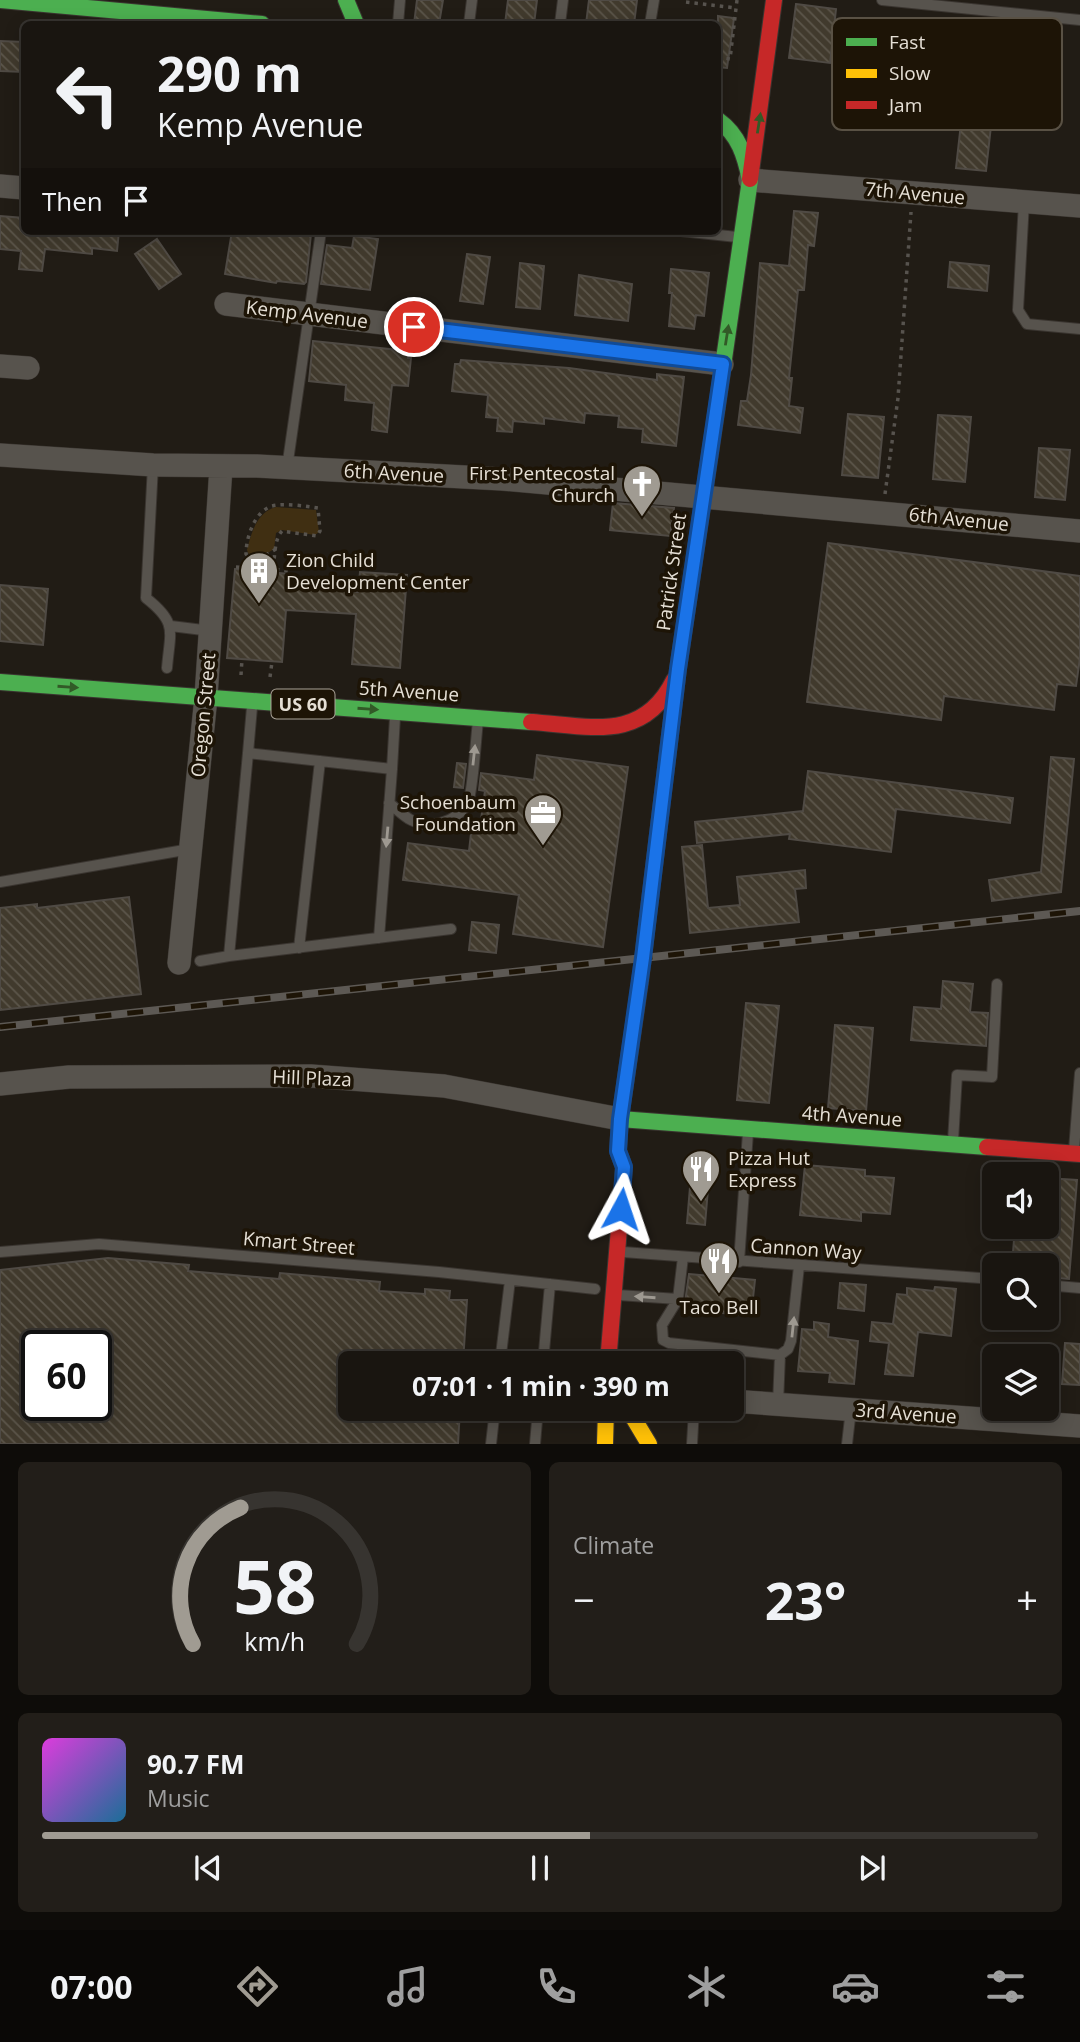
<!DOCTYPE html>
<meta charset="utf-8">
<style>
:root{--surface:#191510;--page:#221e19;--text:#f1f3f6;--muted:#9f9f9f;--line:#373430;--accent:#a09b92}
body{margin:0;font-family:"Open Sans",sans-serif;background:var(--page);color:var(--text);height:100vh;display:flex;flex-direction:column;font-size:26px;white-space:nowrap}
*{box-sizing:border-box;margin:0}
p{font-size:23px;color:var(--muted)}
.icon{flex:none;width:38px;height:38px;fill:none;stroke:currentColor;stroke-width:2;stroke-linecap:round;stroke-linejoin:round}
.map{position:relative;height:1444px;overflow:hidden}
.side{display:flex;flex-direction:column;gap:18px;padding:18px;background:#0e0c09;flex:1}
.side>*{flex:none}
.banner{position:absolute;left:21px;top:21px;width:700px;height:214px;border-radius:10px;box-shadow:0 4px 18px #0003,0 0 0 2px var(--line);background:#191510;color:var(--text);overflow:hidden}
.buttons{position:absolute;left:982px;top:1162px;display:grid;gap:14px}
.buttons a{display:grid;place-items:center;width:77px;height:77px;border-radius:10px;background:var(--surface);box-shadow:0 4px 18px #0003,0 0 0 2px var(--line);font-size:35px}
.speed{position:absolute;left:21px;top:1330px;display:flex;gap:14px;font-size:35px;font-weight:700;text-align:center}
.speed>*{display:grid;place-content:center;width:91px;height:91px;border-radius:50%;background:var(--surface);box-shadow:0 4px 18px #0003,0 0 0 2px var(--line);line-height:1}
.speed .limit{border:4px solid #111;border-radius:10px;background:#fff;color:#111}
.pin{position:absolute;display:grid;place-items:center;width:60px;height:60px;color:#fff;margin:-30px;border:4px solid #fff;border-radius:50%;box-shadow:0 2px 7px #0007}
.me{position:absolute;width:77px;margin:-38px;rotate:5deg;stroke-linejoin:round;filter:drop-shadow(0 0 5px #0008)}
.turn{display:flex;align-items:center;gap:24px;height:147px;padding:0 21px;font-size:32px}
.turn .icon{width:91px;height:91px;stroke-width:2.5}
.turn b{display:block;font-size:49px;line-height:60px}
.then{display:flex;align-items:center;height:66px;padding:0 21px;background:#0003;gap:14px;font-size:26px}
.big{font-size:52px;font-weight:700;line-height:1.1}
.side .widget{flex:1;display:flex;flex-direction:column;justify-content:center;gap:10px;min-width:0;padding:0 24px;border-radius:10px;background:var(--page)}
.side .dial{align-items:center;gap:0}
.dial svg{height:182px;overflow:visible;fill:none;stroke:var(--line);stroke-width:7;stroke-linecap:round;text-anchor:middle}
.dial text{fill:var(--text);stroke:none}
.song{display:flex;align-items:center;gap:21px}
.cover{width:84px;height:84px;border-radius:10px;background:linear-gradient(135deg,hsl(300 70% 55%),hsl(200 70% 35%))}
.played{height:7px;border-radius:4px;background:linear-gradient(90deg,var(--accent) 55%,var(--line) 55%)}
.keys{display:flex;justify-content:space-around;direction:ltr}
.heat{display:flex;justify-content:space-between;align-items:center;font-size:38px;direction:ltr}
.side .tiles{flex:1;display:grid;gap:18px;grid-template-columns:1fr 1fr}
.widget:last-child{grid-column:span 2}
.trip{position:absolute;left:338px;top:1351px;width:406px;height:70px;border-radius:10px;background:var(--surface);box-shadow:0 4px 18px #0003,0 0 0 2px var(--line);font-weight:700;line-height:70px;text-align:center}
.menu{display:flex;height:112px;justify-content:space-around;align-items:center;background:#0a0806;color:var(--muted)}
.menu .icon{width:49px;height:49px}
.menu .on{color:var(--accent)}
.menu b{font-size:32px;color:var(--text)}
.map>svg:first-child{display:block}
.green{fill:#402f12}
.building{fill:url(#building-back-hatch);stroke:#4f4a44;stroke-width:2;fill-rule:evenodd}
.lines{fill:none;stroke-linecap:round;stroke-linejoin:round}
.lane-casing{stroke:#3a3530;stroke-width:12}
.street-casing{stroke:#3a3530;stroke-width:24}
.fast-casing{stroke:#3a3530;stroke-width:18}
.slow-casing{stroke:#3a3530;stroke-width:18}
.jam-casing{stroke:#3a3530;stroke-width:18}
.path{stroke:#57534e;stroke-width:3.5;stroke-dasharray:3.5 5;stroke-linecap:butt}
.lane{stroke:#57534d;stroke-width:10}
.street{stroke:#57534d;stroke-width:23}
.fast{stroke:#4caf50;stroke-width:16}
.slow{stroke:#ffc107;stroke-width:16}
.jam{stroke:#c62828;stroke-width:16}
.rail-casing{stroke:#5d5954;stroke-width:8}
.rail{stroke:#1d1406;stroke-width:5;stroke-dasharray:16;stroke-linecap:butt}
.oneway{fill:#325a27}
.oneway2{fill:#9e9991}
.route-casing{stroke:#114b97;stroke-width:18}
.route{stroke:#1a73e8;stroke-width:12}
.labels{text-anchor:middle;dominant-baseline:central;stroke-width:7;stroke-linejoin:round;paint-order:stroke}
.shield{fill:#1d1406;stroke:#a9a297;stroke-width:2}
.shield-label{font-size:18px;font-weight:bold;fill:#e5dfd5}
.street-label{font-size:19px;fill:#e5dfd5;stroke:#1d1406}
.poi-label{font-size:19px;fill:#e5dfd5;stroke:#1d1406;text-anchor:end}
.key{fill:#1d1406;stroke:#595144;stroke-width:2}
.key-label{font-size:19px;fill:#e5dfd5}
</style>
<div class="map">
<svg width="1080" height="1444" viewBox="0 0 1080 1444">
<defs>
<pattern id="building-back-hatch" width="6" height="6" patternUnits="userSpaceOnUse" patternTransform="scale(1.75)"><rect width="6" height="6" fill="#413a2d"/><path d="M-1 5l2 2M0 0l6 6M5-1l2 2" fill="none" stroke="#5c564b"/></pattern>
</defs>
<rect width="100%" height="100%" fill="#211c15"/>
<path class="green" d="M 276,507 L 316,510 L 319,532 L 315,535 L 282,530 L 276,533 L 274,549 L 263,556 L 255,559 L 248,553 L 247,550 C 251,533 257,512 276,507 Z"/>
<path class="building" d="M 417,0 L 443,0 L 439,24 L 414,24 Z
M 508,0 L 537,0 L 534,24 L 505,24 Z
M 589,0 L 637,0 L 634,24 L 586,24 Z
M 796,4 L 836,9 L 830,63 L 789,58 Z
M 718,16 L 734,18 L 727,68 L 718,67 Z
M 0,41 L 24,42 L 24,72 L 0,71 Z
M 961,123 L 991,126 L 986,171 L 956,168 Z
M 794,211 L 818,213 L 814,246 L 808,245 L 804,290 L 798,290 L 789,378 L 792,378 L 789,406 L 803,408 L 800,433 L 738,425 L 741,401 L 747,401 L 751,375 L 760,263 L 789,266 Z
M 0,216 L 24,218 L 24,231 L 119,231 L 117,251 L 92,248 L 92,254 L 45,249 L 42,271 L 19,269 L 21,251 L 0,249 Z
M 232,231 L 293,231 L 311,234 L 306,282 L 304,284 L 277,281 L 276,283 L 225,274 Z
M 354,236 L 378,239 L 370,290 L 321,284 L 327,245 L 352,248 Z
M 157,239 L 181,274 L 159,289 L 135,254 Z
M 467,254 L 490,257 L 483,304 L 460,301 Z
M 950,262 L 989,266 L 987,291 L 948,287 Z
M 520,263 L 544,266 L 540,309 L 516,307 Z
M 671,269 L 709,273 L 704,316 L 696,315 L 694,329 L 669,326 L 672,293 L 669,293 Z
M 579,275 L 632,284 L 628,321 L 575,315 Z
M 313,341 L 408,351 L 408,358 L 411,358 L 408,386 L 392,385 L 387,432 L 372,430 L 374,403 L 345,400 L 346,385 L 309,381 Z
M 461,360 L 569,368 L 657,380 L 657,374 L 684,377 L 676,446 L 642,442 L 643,429 L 618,427 L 619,416 L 585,413 L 584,423 L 544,418 L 544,424 L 513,421 L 512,432 L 497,431 L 498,418 L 486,417 L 488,395 L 452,391 L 455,364 L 460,364 Z
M 848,414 L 884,417 L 878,478 L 842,475 Z
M 938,415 L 971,417 L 965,482 L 933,479 Z
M 1039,448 L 1070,450 L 1065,500 L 1035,497 Z
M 613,503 L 674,508 L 670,536 L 610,530 Z
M 828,543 L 1080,576 L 1080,658 L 1076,686 L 1057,684 L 1054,710 L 944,696 L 941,720 L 807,702 Z
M 235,569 L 289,574 L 288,586 L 358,592 L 360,572 L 407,575 L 400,668 L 352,664 L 356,614 L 286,610 L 282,662 L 227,658 Z
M 0,585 L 48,589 L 43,645 L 0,641 Z
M 537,755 L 628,767 L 603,947 L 513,934 L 519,895 L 403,880 L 408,843 L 469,851 L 471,833 L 479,834 L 485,791 L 479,790 L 481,773 L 534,780 Z
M 1051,757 L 1074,759 L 1061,892 L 992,901 L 989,880 L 1041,872 Z
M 457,763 L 466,764 L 463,788 L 454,787 Z
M 808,771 L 1013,798 L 1010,823 L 896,809 L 891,852 L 789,839 L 790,834 L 697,843 L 695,822 L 803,811 Z
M 702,845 L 708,908 L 740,905 L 737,877 L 805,870 L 806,888 L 795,889 L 799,922 L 690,933 L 682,847 Z
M 129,897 L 141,994 L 0,1010 L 0,908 L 37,904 L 37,908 Z
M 472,922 L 499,925 L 496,953 L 469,950 Z
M 943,981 L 973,984 L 970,1012 L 988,1013 L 986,1046 L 911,1040 L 914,1007 L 941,1009 Z
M 746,1003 L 779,1006 L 769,1103 L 737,1100 Z
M 835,1025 L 873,1028 L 866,1111 L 828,1108 Z
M 805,1165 L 865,1170 L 865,1176 L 894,1178 L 890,1214 L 861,1212 L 861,1221 L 800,1215 Z
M 691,1175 L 709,1177 L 705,1225 L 687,1223 Z
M 1046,1178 L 1077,1180 L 1069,1279 L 1046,1277 L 1046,1265 L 1012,1265 L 1015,1227 L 1046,1227 Z
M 108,1258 L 189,1265 L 188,1271 L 279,1279 L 280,1273 L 380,1282 L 379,1291 L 425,1294 L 425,1289 L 450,1291 L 449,1300 L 467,1300 L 463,1363 L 350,1363 L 350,1409 L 460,1409 L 458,1444 L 0,1444 L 0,1270 ZM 37,1346 L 96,1346 L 96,1405 L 37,1405 Z
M 689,1274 L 755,1280 L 751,1316 L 684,1309 Z
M 840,1283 L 866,1285 L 864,1311 L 838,1308 Z
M 935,1287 L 956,1289 L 951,1336 L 918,1332 L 913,1376 L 885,1374 L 889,1343 L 870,1341 L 872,1322 L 893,1324 L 897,1294 L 907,1295 L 907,1288 L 934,1291 Z
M 814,1322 L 829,1324 L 828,1337 L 858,1341 L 854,1384 L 829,1382 L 830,1373 L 798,1371 L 802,1329 L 814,1330 Z
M 1065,1343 L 1080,1344 L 1080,1385 L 1062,1384 Z"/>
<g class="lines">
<defs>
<path id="lane" d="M 882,0 L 1080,20
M 398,24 L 400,0
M 469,24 L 472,0
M 560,24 L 563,0
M 650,24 L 654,0
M 1024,202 L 1018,310 L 1027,324 L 1080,329
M 681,231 L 737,237
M 153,465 L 146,598 C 178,623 170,631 167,668
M 287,468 L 321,231
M 171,626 L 211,631
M 252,707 L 248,753 L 392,769 L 395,717
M 248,753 L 229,956 L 451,929
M 389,803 C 396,808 403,816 411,820 C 430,830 458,822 468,802 C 473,792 476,736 478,721
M 0,882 L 190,849
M 379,938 L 392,769
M 299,948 L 320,761
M 200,961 L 229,956
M 953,1141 L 957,1075 L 992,1077 L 997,984
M 1074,1150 L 1080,1073
M 0,1252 L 99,1244 L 439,1272 L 595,1289
M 623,1252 L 994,1279
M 683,1257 L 678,1299 L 662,1325 L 663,1340 L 669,1343 L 780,1355 L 788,1349 L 791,1341 L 799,1266
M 739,1262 L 748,1132
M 1046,1285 L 1080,1288
M 618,1295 L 678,1299
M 500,1363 L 510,1280
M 543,1363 L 550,1284
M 778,1404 L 780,1355
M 491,1444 L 495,1409
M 535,1444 L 538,1409
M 692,1444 L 694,1409
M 847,1444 L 851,1409"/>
<path id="street" d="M 750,180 L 1080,206
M 0,186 L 24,188
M 226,304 L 722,364
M 0,366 L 28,368
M 0,455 L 153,465 L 257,466 L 502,479 L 1080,531
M 179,963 L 206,697 L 221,467
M 0,1084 L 69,1077 L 311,1076 L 444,1086 L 620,1119
M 732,1401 L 1080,1426"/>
<path id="fast" d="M 0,0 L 262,24
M 346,0 L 356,24
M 717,407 L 750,180 C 745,156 739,135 718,120
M 0,682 L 531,722
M 620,1119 L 987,1147"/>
<path id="slow" d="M 640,982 L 678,669 L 717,407
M 628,1409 L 649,1444
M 605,1444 L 606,1409"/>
<path id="jam" d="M 750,179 L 774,0
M 531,722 C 589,726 643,743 674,680
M 987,1147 L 1080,1154
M 608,1363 L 624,1167 L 618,1151 L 620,1119 L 640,982"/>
</defs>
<use href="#lane" class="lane-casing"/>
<use href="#street" class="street-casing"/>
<use href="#fast" class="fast-casing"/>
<use href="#slow" class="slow-casing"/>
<use href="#jam" class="jam-casing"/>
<path class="path" d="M 686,2 L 736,8
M 718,57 L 730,59 L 737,0
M 885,494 L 898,398 L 911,212
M 276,549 L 256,561 L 250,558 L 246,554 C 246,537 255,511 272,506 C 284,503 306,506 318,508 L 320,531 L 317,536 L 282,531 C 274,539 275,558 273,569 L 289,571
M 236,567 L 273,569 L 273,572
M 241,675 L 242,659
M 270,677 L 272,662"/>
<use href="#lane" class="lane"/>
<use href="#street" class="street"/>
<use href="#fast" class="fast"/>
<use href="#slow" class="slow"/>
<use href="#jam" class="jam"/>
<defs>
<path id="rail" d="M 0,1027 L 1080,911"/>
</defs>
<use href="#rail" class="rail-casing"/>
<use href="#rail" class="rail"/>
</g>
<defs><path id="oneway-solid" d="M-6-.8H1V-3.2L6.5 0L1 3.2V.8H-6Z" transform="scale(1.75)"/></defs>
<g class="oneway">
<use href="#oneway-solid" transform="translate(759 123) rotate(-81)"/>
<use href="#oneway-solid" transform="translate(727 335) rotate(-81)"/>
<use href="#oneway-solid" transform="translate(68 687) rotate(4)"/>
<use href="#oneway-solid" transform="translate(368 709) rotate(4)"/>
</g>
<g class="oneway2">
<use href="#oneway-solid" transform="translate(474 755) rotate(-84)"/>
<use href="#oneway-solid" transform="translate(387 837) rotate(95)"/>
<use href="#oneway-solid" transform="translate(645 1297) rotate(-176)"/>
<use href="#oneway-solid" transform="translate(793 1327) rotate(-84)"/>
</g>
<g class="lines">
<defs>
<path id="route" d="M 414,327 L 723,364 L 678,669 L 643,958 L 620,1119 L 618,1151 L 624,1167 L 621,1209"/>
</defs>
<use href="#route" class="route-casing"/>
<use href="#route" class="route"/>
</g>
<defs>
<symbol id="church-pin" viewBox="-11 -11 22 30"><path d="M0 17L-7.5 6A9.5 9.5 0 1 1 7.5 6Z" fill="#a09b92" stroke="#1d1406"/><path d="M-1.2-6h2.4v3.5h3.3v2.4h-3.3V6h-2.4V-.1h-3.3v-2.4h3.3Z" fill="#fff"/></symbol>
<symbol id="building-pin" viewBox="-11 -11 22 30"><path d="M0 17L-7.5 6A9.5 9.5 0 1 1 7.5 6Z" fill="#a09b92" stroke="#1d1406"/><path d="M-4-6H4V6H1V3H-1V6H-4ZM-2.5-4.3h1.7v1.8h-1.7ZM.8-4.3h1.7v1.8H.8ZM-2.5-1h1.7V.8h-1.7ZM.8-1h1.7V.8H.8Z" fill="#fff"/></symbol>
<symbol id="office-pin" viewBox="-11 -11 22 30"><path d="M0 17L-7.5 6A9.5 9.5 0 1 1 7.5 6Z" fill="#a09b92" stroke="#1d1406"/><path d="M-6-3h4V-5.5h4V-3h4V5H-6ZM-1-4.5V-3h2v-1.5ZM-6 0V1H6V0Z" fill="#fff"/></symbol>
<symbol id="restaurant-pin" viewBox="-11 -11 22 30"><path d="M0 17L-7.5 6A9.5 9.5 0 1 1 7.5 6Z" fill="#a09b92" stroke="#1d1406"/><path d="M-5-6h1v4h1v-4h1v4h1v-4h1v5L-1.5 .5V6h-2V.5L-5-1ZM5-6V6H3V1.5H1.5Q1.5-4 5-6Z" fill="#fff"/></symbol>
</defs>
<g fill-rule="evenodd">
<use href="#church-pin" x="620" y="462" width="44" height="60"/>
<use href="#building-pin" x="237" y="549" width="44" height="60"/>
<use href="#office-pin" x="521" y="791" width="44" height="60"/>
<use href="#restaurant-pin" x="679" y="1147" width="44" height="60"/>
<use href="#restaurant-pin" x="697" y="1239" width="44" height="60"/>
</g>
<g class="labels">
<rect class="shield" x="271.5" y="689.5" width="63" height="29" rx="5"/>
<g class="shield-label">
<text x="303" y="704">US 60</text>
</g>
<g class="street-label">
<text transform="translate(915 193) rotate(5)">7th Avenue</text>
<text transform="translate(307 314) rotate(7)">Kemp Avenue</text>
<text transform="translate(394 473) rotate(3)">6th Avenue</text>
<text transform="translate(959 519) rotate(6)">6th Avenue</text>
<text transform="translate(671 572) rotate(-82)">Patrick Street</text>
<text transform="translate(409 691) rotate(4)">5th Avenue</text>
<text transform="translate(203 715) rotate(-85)">Oregon Street</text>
<text transform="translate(312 1078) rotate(2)">Hill Plaza</text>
<text transform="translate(852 1116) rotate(4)">4th Avenue</text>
<text transform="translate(299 1243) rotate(5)">Kmart Street</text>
<text transform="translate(806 1249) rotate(4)">Cannon Way</text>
<text transform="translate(906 1413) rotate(4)">3rd Avenue</text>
</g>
<g class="poi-label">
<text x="615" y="473">First Pentecostal<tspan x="615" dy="22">Church</tspan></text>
<text x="286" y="560" text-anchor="start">Zion Child<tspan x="286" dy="22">Development Center</tspan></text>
<text x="516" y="802">Schoenbaum<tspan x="516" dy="22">Foundation</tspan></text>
<text x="728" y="1158" text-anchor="start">Pizza Hut<tspan x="728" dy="22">Express</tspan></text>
<text x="719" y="1307" text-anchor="middle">Taco Bell</text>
</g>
</g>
<rect x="832" y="18" width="230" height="112" rx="10" class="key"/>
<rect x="846" y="38" width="31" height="8" fill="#4caf50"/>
<rect x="846" y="69" width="31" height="9" fill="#ffc107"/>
<rect x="846" y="101" width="31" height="8" fill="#c62828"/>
<g class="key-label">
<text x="889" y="49">Fast</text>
<text x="889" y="80">Slow</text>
<text x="889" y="112">Jam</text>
</g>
</svg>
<div class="buttons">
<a><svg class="icon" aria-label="sound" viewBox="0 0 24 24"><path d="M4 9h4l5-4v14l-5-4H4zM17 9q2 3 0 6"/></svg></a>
<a><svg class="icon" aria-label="search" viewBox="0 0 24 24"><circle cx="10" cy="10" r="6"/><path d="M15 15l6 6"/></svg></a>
<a><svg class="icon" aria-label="layers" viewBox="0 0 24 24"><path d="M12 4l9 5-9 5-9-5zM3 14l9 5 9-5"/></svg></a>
</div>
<div class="speed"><div class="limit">60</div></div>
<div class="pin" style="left:414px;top:327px;background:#d93025"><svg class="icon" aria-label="arrive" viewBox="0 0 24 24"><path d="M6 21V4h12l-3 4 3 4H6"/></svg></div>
<svg class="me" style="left:621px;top:1209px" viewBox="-20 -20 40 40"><path d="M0-17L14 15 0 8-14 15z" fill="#1a73e8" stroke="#fff" stroke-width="4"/></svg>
<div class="trip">07:01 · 1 min · 390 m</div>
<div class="banner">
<div class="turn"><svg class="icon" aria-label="left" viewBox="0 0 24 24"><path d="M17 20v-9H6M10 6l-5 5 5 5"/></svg><div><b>290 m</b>Kemp Avenue</div></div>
<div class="then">Then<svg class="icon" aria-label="arrive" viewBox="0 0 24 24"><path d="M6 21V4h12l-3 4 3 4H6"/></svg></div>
</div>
</div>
<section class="side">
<div class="tiles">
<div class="widget dial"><svg viewBox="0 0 100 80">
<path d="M14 69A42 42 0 1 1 86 69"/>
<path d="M14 69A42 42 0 0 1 35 9" stroke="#a09b92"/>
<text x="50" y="56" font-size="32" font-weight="700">58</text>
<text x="50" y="72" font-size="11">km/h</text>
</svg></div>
<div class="widget"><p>Climate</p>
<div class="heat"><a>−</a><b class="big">23°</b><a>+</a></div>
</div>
<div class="widget">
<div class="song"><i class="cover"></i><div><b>90.7 FM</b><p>Music</p></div></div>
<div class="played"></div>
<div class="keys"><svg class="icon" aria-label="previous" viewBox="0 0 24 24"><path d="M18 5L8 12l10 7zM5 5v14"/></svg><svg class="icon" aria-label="pause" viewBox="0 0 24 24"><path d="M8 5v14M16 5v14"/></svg><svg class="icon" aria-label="next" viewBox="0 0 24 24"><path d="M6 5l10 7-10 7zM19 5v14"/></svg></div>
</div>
</div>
</section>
<nav class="menu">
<b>07:00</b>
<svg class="icon on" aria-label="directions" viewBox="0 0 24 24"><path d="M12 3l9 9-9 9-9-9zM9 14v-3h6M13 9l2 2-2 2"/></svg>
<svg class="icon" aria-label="music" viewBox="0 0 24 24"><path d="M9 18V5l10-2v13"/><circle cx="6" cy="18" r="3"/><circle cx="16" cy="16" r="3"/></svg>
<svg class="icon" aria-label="phone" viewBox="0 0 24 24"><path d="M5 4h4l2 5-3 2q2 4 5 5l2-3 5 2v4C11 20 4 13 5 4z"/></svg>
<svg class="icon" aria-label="climate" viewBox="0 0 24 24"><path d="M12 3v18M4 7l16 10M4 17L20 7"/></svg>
<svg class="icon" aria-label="car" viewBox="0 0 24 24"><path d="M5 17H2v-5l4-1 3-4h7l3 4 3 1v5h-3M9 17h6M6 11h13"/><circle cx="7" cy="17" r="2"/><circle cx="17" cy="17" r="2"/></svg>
<svg class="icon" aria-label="filters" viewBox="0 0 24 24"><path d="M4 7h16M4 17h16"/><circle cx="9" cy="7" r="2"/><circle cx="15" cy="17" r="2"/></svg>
</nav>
